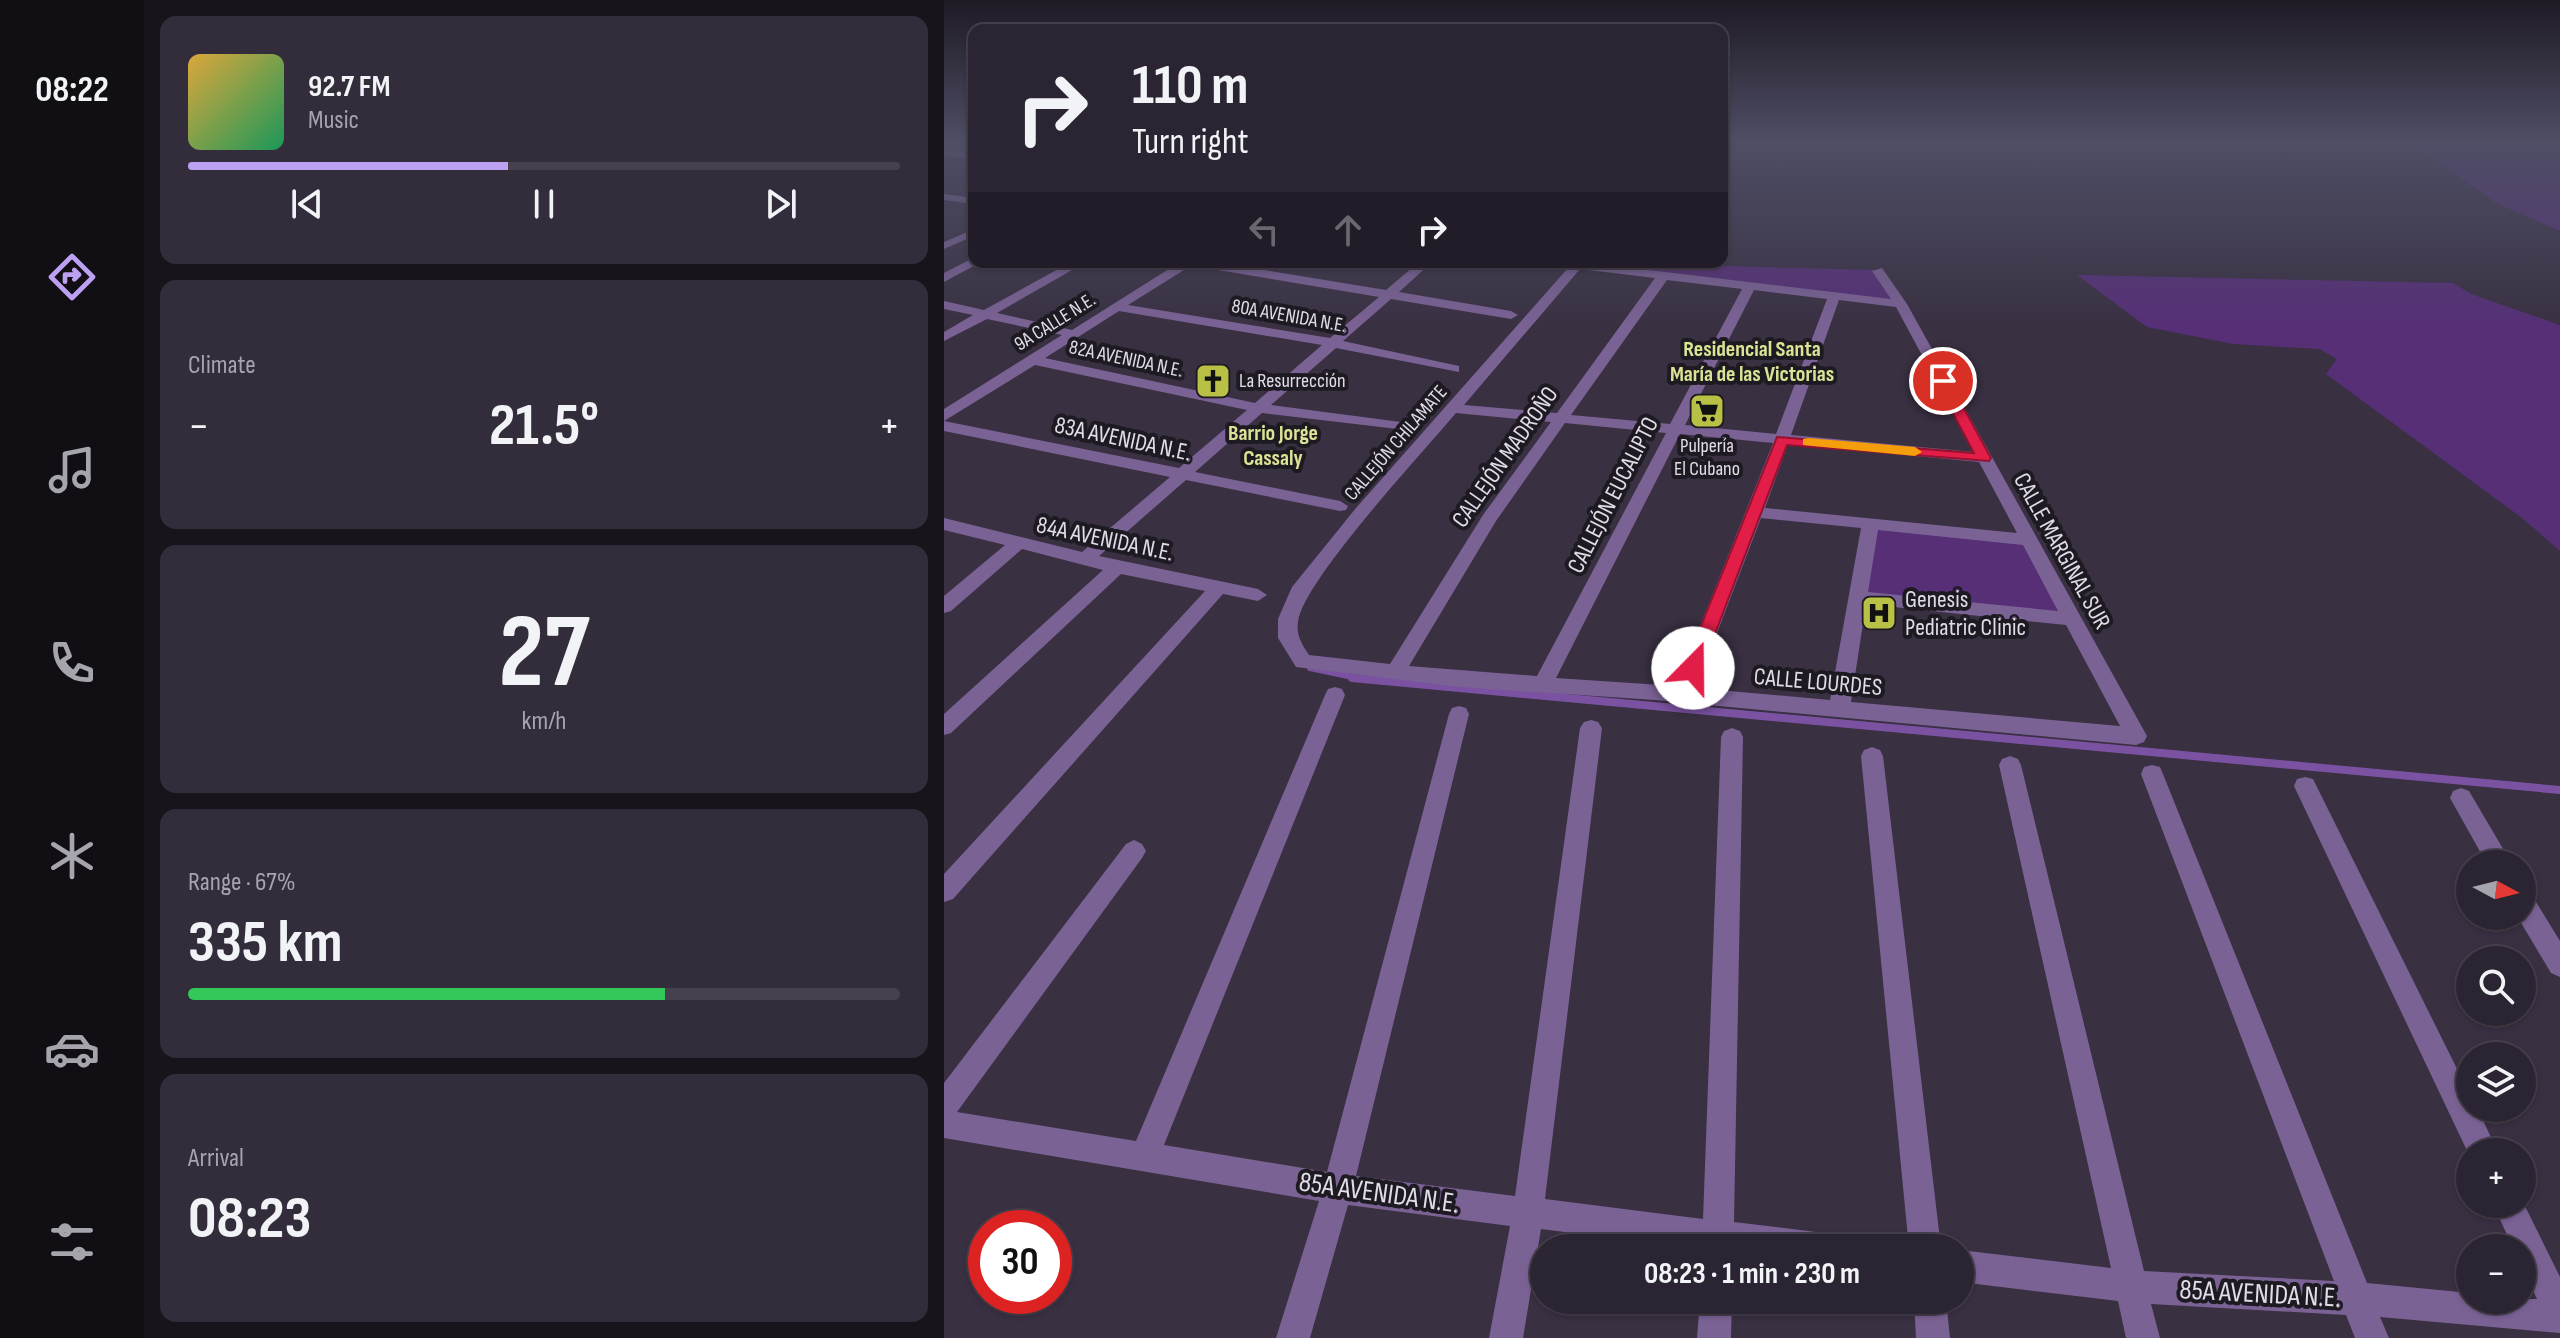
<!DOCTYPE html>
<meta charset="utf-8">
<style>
:root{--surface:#2b2432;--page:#332c3a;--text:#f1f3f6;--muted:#a6a4ac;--line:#47414d;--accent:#bca0f2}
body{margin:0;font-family:"Sofia Sans Condensed",sans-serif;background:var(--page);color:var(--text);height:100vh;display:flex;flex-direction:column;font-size:30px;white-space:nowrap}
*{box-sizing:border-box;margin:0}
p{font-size:26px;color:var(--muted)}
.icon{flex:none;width:44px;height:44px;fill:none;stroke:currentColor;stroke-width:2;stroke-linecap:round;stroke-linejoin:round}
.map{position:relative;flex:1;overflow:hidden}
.side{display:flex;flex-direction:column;gap:16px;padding:16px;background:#18141c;width:800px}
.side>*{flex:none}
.hud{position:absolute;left:24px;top:24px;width:760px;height:244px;border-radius:16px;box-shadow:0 2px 6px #0004,0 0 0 2px var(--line);background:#2b2432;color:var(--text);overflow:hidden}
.needle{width:52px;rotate:97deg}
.tools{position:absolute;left:1512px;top:850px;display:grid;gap:16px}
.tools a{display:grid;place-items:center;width:80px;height:80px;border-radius:50%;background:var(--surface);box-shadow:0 2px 6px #0004,0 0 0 2px var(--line);font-size:40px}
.speed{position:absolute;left:24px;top:1210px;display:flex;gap:16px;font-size:40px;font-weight:700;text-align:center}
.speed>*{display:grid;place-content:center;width:104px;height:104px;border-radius:50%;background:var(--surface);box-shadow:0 2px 6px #0004,0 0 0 2px var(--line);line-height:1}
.speed .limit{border:12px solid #d22;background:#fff;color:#111}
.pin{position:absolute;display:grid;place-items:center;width:68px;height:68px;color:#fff;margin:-34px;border:4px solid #fff;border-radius:50%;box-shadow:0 2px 8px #0007}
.me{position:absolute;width:88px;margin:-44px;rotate:22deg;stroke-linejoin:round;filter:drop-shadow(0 0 6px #0008)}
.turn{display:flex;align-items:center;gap:28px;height:168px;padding:0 32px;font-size:36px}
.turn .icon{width:104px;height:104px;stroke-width:2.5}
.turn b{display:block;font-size:56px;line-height:68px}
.lanes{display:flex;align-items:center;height:76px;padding:0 32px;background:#0003;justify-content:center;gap:40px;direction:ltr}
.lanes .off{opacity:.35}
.big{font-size:60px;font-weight:700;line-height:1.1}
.side .card{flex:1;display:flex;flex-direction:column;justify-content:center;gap:12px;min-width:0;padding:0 28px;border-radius:16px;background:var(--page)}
.side .dial{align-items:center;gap:0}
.dial b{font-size:104px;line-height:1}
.song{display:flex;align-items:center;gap:24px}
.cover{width:96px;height:96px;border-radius:12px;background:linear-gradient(135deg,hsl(40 70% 55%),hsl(150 70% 35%))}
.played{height:8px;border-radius:4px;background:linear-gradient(90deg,var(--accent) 45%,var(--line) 45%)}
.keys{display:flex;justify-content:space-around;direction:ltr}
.heat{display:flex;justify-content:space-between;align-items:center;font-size:44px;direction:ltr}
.charge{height:12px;border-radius:6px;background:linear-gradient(90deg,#34c759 67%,var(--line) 0)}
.trip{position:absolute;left:586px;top:1234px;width:444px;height:80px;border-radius:40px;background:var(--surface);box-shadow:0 2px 6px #0004,0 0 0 2px var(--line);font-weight:700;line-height:80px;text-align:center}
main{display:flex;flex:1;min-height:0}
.tabs{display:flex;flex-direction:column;width:144px;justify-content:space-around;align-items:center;background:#110e14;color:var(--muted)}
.tabs .icon{width:56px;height:56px}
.tabs .on{color:var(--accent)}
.tabs b{font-size:36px;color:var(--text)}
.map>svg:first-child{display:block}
.green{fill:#562f77}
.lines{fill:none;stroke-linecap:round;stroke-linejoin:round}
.stream-far1{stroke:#7b52a1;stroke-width:6}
.stream{stroke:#7b52a1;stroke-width:8}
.minor{fill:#7b6295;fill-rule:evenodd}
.route{fill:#e11d48;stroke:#92132f;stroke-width:2}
.slow{fill:#f59e0b}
.labels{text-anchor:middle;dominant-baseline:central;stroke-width:8;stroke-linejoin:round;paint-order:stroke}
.far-street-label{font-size:20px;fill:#e2dce8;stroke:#1e1a22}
.far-poi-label{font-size:20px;fill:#e2dce8;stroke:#1e1a22;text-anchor:start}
.far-neighbourhood-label{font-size:22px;font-weight:bold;fill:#dce395;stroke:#1e1a22}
.street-label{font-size:24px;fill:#e2dce8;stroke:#1e1a22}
.poi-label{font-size:24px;fill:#e2dce8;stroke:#1e1a22;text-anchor:start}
.near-street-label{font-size:28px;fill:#e2dce8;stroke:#1e1a22}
</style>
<main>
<nav class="tabs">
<b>08:22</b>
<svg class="icon on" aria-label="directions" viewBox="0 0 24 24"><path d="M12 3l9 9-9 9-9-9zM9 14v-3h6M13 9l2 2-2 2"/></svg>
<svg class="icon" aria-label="music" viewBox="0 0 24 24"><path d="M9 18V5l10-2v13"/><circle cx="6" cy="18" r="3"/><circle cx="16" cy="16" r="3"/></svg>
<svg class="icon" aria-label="phone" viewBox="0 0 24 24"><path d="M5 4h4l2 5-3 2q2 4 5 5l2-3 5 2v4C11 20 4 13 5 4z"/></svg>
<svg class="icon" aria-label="climate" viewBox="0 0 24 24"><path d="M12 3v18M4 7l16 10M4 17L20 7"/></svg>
<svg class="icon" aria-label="car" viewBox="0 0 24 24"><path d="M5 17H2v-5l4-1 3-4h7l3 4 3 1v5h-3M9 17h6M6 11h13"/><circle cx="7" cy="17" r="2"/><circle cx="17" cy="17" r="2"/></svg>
<svg class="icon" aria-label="filters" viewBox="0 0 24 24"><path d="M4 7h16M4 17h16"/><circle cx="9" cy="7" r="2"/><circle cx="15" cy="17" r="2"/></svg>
</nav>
<section class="side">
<div class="card">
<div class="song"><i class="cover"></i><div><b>92.7 FM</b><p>Music</p></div></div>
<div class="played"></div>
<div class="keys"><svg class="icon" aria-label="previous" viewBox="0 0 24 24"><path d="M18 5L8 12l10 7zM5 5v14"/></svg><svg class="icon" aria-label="pause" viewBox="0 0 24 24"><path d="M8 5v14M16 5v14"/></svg><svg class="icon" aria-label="next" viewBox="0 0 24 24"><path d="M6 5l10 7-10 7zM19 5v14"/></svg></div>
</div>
<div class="card"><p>Climate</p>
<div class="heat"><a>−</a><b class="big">21.5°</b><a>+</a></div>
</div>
<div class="card dial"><b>27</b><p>km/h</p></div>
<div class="card"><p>Range · 67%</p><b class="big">335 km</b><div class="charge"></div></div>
<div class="card"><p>Arrival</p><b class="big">08:23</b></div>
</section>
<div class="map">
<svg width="1616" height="1338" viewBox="0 0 1616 1338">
<rect width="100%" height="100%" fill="#393042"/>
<path class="green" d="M 1467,142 L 1616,142 L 1616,231 L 1552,203 Z
M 628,262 L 930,270 L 952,303 Z
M 1133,275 L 1509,283 L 1527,294 L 1616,325 L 1616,551 L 1578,518 L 1382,374 L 1393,359 L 1375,349 L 1289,344 L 1203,327 Z
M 926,526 L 1082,539 L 1127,616 L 913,597 Z"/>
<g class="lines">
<path class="stream-far1" d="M 366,668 L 423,680"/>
<path class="stream" d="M 408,678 L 1616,790"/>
<path class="minor" d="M 0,149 L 30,154 L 30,160 L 0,155 Z
M 0,194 L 30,198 L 30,204 L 0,200 Z
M 30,229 L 30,236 L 0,249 L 0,242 Z
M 27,259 L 37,262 L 0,282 L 0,273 Z
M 127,262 L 142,262 L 53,313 L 128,330 L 236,262 L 272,262 L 442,290 L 475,262 L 488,262 L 455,292 L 567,311 L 574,315 L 567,319 L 447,299 L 399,341 L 515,366 L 515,372 L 392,348 L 327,405 L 457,422 L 462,424 L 462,430 L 318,413 L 251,472 L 396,501 L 404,506 L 402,510 L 396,511 L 242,480 L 155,556 L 314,589 L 323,595 L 314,601 L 279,594 L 9,899 L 0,902 L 0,874 L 261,591 L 177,574 L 7,733 L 0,735 L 0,714 L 159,570 L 78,549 L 7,611 L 0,613 L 0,596 L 61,545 L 0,530 L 0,518 L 138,552 L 226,477 L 0,431 L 0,421 L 235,468 L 303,410 L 91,365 L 0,421 L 0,409 L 118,335 L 43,319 L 0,341 L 0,332 L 29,315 L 0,309 L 0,301 L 40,310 ZM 248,265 L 250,266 L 435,297 L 386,338 L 184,305 ZM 175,311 L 378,345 L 311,403 L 101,358 Z
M 601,262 L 637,262 L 947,299 L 928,271 L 938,268 L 963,304 L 1203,736 L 1200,742 L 1192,745 L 711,700 L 516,687 L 352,667 L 334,638 L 334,619 L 348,587 L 412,508 L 624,268 ZM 636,269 L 711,278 L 613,413 L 520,405 ZM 723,280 L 798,289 L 726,424 L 627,415 ZM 810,290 L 883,299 L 832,434 L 741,425 ZM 895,300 L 952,307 L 1030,452 L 847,435 ZM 512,413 L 607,422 L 539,515 L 446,664 L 365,655 C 358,644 352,636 354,622 C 358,582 481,450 512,413 ZM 621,423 L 722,433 L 593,676 L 465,666 L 552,521 ZM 736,434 L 829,443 L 732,686 L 612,678 ZM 844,444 L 1035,462 L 1073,533 L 821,508 ZM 817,518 L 917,528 L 886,700 L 752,688 ZM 934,530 L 1079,545 L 1114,611 L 924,592 ZM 922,604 L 1122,625 L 1176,726 L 907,702 Z
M 391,687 L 398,689 L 401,695 L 220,1145 L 383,1172 L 505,714 L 508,708 L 515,706 L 522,708 L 525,714 L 412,1176 L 571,1196 L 636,728 L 640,722 L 647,720 L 654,722 L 658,728 L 601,1199 L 759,1219 L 777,737 L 780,731 L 788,728 L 796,731 L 799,737 L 790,1222 L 872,1232 L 883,1237 L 888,1248 L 746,1248 L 597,1229 L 579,1338 L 545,1338 L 566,1226 L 404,1205 L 366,1338 L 332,1338 L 375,1201 L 0,1138 L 0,1083 L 182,844 L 190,840 L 198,844 L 202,851 L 198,858 L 13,1112 L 192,1141 L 381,695 L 384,689 Z
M 928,747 L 936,750 L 939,756 L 997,1248 L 965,1248 L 917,756 L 920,750 Z
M 1066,756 L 1074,759 L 1077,765 L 1200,1271 L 1390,1281 L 1197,774 L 1200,767 L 1208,765 L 1216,767 L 1219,774 L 1423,1283 L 1526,1293 L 1526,1300 L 1593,1299 L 1578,1267 L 1578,1248 L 1569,1248 L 1549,1204 L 1578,1204 L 1578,1200 L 1616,1277 L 1616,1333 L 1436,1317 L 1445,1338 L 1411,1338 L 1402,1315 L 1207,1304 L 1216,1338 L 1182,1338 L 1174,1301 L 1016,1282 L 1016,1250 L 1167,1268 L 1055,765 L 1058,759 Z
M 1361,777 L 1369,779 L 1526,1095 L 1526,1108 L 1533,1108 L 1554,1152 L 1526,1152 L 1526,1157 L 1350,786 L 1353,779 Z
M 1517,788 L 1525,791 L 1568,864 L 1543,864 L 1506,798 L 1509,791 Z
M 1578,891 L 1587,894 L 1616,941 L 1616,977 L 1607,973 L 1573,916 L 1578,916 Z
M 756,1300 L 788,1300 L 787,1338 L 753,1338 Z
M 970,1300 L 1002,1300 L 1006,1338 L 972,1338 Z"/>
</g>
<linearGradient id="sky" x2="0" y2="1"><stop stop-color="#1f1a24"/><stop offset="0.43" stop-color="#4e4e65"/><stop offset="1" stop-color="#4e4e65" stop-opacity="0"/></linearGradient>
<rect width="1616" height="329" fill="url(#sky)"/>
<path class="route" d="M 999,377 L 1005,381 L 1047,458 L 1045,461 L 843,445 L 758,668 L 756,673 L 743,673 L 740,668 L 833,437 L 1030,453 L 992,381 Z"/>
<path class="slow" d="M 864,438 L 971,447 L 978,452 L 971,456 L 859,445 L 859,439 Z"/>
<defs>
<symbol id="church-square" viewBox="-11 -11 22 22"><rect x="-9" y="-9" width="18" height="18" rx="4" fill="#b9c046" stroke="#1e1a22"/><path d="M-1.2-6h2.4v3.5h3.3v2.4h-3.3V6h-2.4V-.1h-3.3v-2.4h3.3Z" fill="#111"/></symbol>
<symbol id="supermarket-square" viewBox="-11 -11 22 22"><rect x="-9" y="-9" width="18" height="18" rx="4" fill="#b9c046" stroke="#1e1a22"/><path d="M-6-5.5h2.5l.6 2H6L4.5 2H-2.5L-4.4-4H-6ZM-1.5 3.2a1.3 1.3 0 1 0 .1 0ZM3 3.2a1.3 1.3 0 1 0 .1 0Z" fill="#111"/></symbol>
<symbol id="hospital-square" viewBox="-11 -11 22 22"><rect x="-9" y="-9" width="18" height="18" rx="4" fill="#b9c046" stroke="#1e1a22"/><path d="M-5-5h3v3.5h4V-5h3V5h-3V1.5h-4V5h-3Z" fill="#111"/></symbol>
</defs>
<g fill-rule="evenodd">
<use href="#church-square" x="249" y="361" width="40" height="40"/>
<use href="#supermarket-square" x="743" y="391" width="40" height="40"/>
<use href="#hospital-square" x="915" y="593" width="40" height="40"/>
</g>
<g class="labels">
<g class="far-street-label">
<text transform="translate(345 316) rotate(10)">80A AVENIDA N.E.</text>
<text transform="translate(111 322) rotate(-32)">9A CALLE N.E.</text>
<text transform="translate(182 359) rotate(12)">82A AVENIDA N.E.</text>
<text transform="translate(452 443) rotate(-49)">CALLEJÓN CHILAMATE</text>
</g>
<g class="far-poi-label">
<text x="295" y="381">La Resurrección</text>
<text x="763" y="446" text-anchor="middle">Pulpería<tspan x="763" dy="23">El Cubano</tspan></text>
</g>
<g class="far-neighbourhood-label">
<text x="808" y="349">Residencial Santa<tspan x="808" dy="25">María de las Victorias</tspan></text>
<text x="329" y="433">Barrio Jorge<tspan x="329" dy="25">Cassaly</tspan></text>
</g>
<g class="street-label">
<text transform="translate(179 439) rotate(12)">83A AVENIDA N.E.</text>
<text transform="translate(561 457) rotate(-55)">CALLEJÓN MADROÑO</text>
<text transform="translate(669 495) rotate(-63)">CALLEJÓN EUCALIPTO</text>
<text transform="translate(161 539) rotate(12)">84A AVENIDA N.E.</text>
<text transform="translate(1118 551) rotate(61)">CALLE MARGINAL SUR</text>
<text transform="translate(874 682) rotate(5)">CALLE LOURDES</text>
</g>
<g class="poi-label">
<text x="961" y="599">Genesis<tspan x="961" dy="28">Pediatric Clinic</tspan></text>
</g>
<g class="near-street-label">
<text transform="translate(435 1193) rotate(8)">85A AVENIDA N.E.</text>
<text transform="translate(1316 1294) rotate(3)">85A AVENIDA N.E.</text>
</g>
</g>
</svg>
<div class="tools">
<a><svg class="needle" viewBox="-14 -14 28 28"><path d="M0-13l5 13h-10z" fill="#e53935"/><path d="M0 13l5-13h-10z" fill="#a6a4ac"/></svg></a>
<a><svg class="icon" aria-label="search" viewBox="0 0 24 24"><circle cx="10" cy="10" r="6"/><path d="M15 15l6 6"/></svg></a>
<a><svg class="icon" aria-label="layers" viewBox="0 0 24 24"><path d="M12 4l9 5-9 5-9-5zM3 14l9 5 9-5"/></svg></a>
<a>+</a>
<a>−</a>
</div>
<div class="speed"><div class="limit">30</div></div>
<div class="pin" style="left:999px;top:381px;background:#d93025"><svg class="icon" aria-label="arrive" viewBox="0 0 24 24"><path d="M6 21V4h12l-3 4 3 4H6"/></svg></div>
<svg class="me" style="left:749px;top:668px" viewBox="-20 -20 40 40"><circle r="19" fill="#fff"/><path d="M0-13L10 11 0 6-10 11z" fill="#e11d48"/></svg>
<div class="trip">08:23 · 1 min · 230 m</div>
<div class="hud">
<div class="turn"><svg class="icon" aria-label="right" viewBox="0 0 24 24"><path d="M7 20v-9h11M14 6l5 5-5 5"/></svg><div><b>110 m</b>Turn right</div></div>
<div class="lanes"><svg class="icon off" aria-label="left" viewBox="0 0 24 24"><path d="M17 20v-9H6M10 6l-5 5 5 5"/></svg><svg class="icon off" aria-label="ahead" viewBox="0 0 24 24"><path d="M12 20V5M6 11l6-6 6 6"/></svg><svg class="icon" aria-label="right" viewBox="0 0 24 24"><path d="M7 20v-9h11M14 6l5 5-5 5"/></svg></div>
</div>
</div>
</main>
